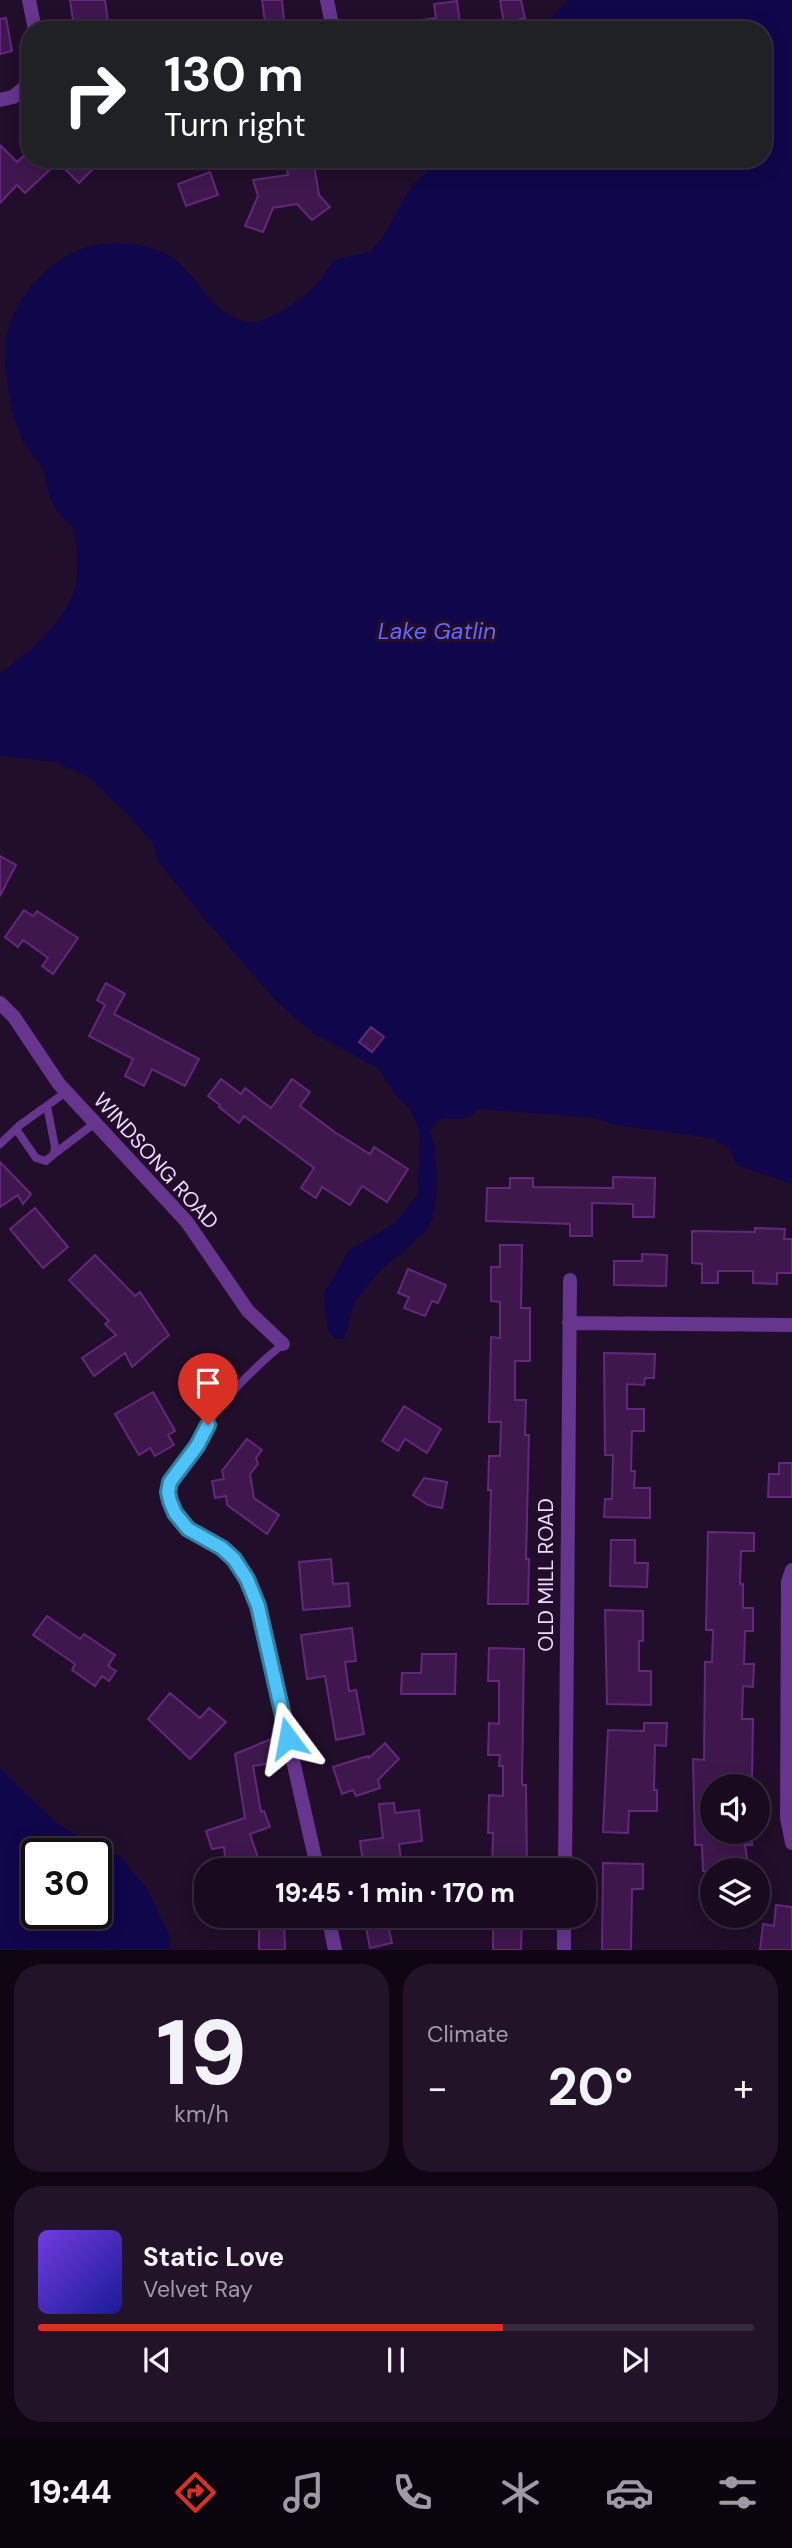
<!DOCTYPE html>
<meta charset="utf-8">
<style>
:root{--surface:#190a20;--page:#221329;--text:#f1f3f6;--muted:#9f9aa5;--line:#372b3e;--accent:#d93025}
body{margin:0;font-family:"DM Sans",sans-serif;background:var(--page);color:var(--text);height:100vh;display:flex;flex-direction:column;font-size:26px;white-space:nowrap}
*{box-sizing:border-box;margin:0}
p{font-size:23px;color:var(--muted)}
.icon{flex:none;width:38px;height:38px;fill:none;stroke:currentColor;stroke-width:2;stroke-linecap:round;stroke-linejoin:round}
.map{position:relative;height:1950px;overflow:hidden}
.drawer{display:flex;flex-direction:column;gap:14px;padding:14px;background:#0e0612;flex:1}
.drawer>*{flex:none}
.top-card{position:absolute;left:21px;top:21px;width:751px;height:147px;border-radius:28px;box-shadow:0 4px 18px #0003,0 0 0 2px var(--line);background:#202124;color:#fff;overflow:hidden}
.controls{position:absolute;left:700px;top:1774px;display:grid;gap:14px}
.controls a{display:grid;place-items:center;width:70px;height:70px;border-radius:50%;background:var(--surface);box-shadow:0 4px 18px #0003,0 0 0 2px var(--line);font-size:35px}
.speed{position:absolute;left:21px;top:1838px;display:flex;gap:14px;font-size:35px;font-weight:700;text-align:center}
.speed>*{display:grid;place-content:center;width:91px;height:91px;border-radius:50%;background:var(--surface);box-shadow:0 4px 18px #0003,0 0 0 2px var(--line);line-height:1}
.speed .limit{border:4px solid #111;border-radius:10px;background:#fff;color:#111}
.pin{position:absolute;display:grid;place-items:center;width:60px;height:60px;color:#fff;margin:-72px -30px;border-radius:50% 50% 50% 0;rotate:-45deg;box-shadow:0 0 7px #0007}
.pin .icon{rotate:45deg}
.me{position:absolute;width:77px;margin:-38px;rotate:347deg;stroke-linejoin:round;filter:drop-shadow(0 0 5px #0008)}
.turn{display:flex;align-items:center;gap:24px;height:147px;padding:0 28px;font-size:32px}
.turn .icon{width:91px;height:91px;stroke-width:2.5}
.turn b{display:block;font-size:49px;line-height:60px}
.big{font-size:52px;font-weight:800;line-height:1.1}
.drawer .tile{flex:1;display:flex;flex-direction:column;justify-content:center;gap:10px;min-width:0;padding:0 24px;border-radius:28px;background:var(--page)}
.drawer .dial{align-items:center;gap:0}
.dial b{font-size:91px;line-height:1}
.song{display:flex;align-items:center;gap:21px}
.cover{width:84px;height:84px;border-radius:10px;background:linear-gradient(135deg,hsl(260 70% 55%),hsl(240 70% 35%))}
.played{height:7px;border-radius:4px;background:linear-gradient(90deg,var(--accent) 65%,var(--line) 65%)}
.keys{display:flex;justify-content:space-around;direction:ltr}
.heat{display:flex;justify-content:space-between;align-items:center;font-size:38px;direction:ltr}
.drawer .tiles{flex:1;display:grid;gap:14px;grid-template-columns:1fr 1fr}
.tile:last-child{grid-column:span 2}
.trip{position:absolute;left:194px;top:1858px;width:402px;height:70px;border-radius:28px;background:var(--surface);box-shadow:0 4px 18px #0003,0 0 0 2px var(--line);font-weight:800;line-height:70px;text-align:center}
.menu{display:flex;height:112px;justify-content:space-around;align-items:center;background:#0a040d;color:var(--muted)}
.menu .icon{width:49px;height:49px}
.menu .active{color:var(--accent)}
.menu b{font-size:32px;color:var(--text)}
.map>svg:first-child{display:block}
.water{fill:#10064b;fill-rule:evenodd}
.building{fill:#3e184d;stroke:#63287b;stroke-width:2}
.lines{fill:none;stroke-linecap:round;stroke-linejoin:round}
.service{stroke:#66358d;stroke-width:8}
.minor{stroke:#66358d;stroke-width:14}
.route-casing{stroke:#337fa1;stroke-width:18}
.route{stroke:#4fc3f7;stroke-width:12}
.labels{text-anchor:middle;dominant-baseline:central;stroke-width:7;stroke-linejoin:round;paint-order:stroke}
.street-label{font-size:21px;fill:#f0d7ff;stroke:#210e2a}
.water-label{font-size:23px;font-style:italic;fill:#6567ff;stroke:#210e2a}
</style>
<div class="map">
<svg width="792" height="1950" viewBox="0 0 792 1950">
<rect width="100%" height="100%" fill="#210e2a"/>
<path class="water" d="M 569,0 L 792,0 L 792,1184 L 737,1165 L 729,1148 L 711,1138 L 616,1125 L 595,1118 L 479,1109 C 475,1112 469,1117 464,1118 C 445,1122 444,1110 430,1131 L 434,1143 L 437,1175 L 436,1199 L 432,1220 L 423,1234 L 377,1274 L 355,1302 L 344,1339 L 337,1339 L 328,1332 L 324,1294 L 349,1250 L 394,1224 L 417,1196 L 420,1142 L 419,1130 L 411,1110 L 394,1093 L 378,1068 L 314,1034 L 276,1001 L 203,917 L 159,863 L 153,843 L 126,813 L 88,777 L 55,762 L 0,756 L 0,673 C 27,654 71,617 76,583 C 79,566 77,544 73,528 C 63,519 52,508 49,494 C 46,486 47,476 43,469 C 39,463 34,458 30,452 C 23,443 18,429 14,418 C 10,406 3,358 5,345 C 12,293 61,242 116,243 C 133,243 153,247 168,255 C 197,270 210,319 253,322 C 269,323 305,297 316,285 C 323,278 328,268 334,260 L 370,252 C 390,233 396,208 412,187 C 420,176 432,169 440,159 L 763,159 L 763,30 L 539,30 Z
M 0,1768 L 59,1825 L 106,1853 L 120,1856 L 147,1889 L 169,1934 L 170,1949 L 0,1949 ZM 37,1853 L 96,1853 L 96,1913 L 37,1913 Z"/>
<path class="building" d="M 70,0 L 105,0 L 108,21 L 74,27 Z
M 262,0 L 282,0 L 285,30 L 266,30 Z
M 500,0 L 521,0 L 525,18 L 504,24 Z
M 457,1 L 461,30 L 401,30 L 400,23 L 436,18 L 434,4 Z
M 6,18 L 12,51 L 0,54 L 0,19 Z
M 0,145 L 17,162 L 30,150 L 30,159 L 103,159 L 79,183 L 58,162 L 25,193 L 17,185 L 0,203 Z
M 286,159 L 313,159 L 319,195 L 330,207 L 312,220 L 297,204 L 273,208 L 263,232 L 245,226 L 258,196 L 253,180 L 288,175 Z
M 210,172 L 218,195 L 186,206 L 178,184 Z
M 0,856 L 16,865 L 0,896 Z
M 24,910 L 33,916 L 37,911 L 78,938 L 53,974 L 42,966 L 48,958 L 23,940 L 18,947 L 5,937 Z
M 106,983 L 125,994 L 114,1014 L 199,1059 L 185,1086 L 152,1069 L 144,1086 L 125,1076 L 133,1059 L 89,1036 L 105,1005 L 97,1000 Z
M 371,1027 L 384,1037 L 372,1052 L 359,1042 Z
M 221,1079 L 241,1094 L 245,1088 L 271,1108 L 292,1079 L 310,1092 L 300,1106 L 336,1133 L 370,1154 L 374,1147 L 408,1169 L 387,1202 L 362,1186 L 350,1205 L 322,1187 L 316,1198 L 301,1188 L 314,1168 L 244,1116 L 239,1123 L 219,1107 L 220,1105 L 208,1096 Z
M 0,1162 L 31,1194 L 23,1204 L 18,1195 L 0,1207 Z
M 613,1177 L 655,1178 L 654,1217 L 633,1217 L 633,1204 L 592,1203 L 592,1236 L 570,1236 L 570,1224 L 486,1221 L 487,1188 L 510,1188 L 510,1178 L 533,1178 L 533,1187 L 613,1188 Z
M 35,1208 L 68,1247 L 43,1268 L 10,1229 Z
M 755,1228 L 785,1229 L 784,1239 L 792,1239 L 792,1273 L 777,1273 L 777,1284 L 753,1283 L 753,1271 L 718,1271 L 718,1283 L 702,1283 L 702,1264 L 692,1263 L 692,1231 L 755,1232 Z
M 500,1245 L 522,1245 L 521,1308 L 530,1308 L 530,1361 L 515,1361 L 515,1400 L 526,1400 L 525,1435 L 529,1435 L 526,1559 L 529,1559 L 528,1604 L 488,1604 L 491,1490 L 488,1490 L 489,1456 L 500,1456 L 501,1422 L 489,1422 L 491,1337 L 500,1338 L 500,1302 L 491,1301 L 491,1267 L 500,1267 Z
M 642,1254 L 667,1255 L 666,1286 L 614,1285 L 614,1261 L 642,1261 Z
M 95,1255 L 135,1296 L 140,1292 L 169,1335 L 132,1367 L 125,1353 L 94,1376 L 82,1358 L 116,1335 L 105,1324 L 109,1321 L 69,1280 Z
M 408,1269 L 446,1285 L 438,1303 L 432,1301 L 425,1316 L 404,1308 L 409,1297 L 398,1293 Z
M 604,1353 L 655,1354 L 654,1378 L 645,1378 L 644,1385 L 627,1384 L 627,1409 L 644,1409 L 644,1431 L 632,1431 L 631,1471 L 635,1471 L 634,1488 L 650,1488 L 650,1518 L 604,1517 L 605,1499 L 612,1499 L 613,1455 L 605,1455 Z
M 153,1392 L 175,1431 L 168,1435 L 174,1445 L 155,1456 L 150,1448 L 139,1455 L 115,1414 Z
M 404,1406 L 441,1429 L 427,1453 L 405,1439 L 398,1451 L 382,1441 Z
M 247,1439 L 262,1450 L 256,1458 L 258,1464 L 250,1474 L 254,1498 L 279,1515 L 267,1534 L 227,1505 L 226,1496 L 215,1498 L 212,1481 L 224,1479 L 222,1471 Z
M 779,1463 L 792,1463 L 792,1497 L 768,1497 L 769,1474 L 779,1474 Z
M 424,1478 L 447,1482 L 442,1508 L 428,1505 L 413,1495 Z
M 708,1532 L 754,1533 L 754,1551 L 741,1551 L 740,1584 L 743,1584 L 743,1608 L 753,1608 L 753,1631 L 745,1631 L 744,1664 L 754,1664 L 753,1687 L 743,1686 L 742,1719 L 753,1719 L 752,1778 L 741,1778 L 741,1787 L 712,1787 L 712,1832 L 752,1832 L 752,1845 L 745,1845 L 749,1871 L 703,1871 L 702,1845 L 695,1845 L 693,1759 L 704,1760 L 705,1662 L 712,1662 L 713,1630 L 706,1630 Z
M 611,1540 L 635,1540 L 635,1563 L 648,1563 L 647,1587 L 610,1586 Z
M 331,1559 L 333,1584 L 348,1583 L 350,1606 L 303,1610 L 299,1562 Z
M 605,1610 L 643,1611 L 643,1641 L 639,1641 L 639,1671 L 651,1671 L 651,1705 L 607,1704 Z
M 47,1616 L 80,1639 L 84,1634 L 115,1655 L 108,1666 L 116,1671 L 109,1681 L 102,1676 L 95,1686 L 72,1670 L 75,1664 L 33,1635 Z
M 352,1628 L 356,1661 L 345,1662 L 349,1691 L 356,1690 L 364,1734 L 336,1740 L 325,1676 L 307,1679 L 301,1635 Z
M 489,1648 L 524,1649 L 522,1785 L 526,1785 L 527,1871 L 492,1871 L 493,1833 L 488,1833 L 489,1795 L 503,1796 L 503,1766 L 499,1766 L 500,1755 L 488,1755 L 489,1723 L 499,1724 L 499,1681 L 488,1681 Z
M 422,1654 L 456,1654 L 455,1694 L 401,1694 L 402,1673 L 421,1673 Z
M 170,1693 L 200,1718 L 209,1708 L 226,1722 L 190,1759 L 148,1719 Z
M 644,1723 L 667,1723 L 666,1746 L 655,1745 L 654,1790 L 657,1790 L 657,1811 L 629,1811 L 628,1833 L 603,1832 L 608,1730 L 644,1731 Z
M 274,1738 L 279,1762 L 253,1766 L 261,1812 L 264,1811 L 270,1827 L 250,1834 L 258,1858 L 226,1870 L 224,1847 L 212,1849 L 206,1831 L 245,1818 L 235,1754 Z
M 385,1743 L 399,1759 L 378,1780 L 380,1788 L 356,1796 L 353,1790 L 342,1794 L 333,1767 L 368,1756 L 369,1758 Z
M 394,1803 L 395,1813 L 419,1810 L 422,1841 L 399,1844 L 401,1859 L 363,1863 L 360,1841 L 383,1838 L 379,1804 Z
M 603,1863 L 643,1864 L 643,1889 L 632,1889 L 631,1950 L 602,1950 Z
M 776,1905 L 792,1907 L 792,1950 L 760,1950 L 763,1924 L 774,1926 Z
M 259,1916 L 284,1916 L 285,1950 L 259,1950 Z
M 364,1916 L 386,1916 L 392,1943 L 370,1948 Z
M 493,1916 L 522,1916 L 521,1950 L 493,1950 Z"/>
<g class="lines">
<path class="service" d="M 16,1129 L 36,1158 L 46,1161 L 54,1154 L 55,1147 L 47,1106
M 0,1144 L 20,1125 L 66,1092
M 54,1154 L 95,1123
M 188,1529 C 180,1519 168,1506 168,1492 C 168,1475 188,1460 197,1446 C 201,1439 204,1430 209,1422 C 229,1392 255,1367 283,1344"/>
<path class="minor" d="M 29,0 L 35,30
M 327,0 L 333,30
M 0,100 L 13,97 L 30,83
M 0,1003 L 14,1017 L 59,1084 L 187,1222 L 248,1311 L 283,1344
M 569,1323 L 792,1325
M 188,1529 C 230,1552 240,1561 258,1606 L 318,1871
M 792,1570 L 788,1582 L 787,1818 L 792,1843
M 565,1871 L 570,1280
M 328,1916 L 335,1950
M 564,1950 L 564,1916"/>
</g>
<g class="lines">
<defs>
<path id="route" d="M 208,1425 L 197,1446 L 170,1482 L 168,1492 L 170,1501 L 175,1513 L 188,1529 L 222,1548 L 234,1559 L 247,1579 L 258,1606 L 288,1738"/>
</defs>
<use href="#route" class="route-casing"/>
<use href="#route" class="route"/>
</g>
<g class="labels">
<g class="street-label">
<text transform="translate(156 1161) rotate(48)">WINDSONG ROAD</text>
<text transform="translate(546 1575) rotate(-90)">OLD MILL ROAD</text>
</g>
<g class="water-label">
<text x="437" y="631">Lake Gatlin</text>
</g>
</g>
</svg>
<div class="controls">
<a><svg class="icon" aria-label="sound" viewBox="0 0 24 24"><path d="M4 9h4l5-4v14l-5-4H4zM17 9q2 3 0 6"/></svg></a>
<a><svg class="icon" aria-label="layers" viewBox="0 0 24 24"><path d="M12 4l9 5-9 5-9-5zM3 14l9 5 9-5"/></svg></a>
</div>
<div class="speed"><div class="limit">30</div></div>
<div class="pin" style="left:208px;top:1425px;background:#d93025"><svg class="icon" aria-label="arrive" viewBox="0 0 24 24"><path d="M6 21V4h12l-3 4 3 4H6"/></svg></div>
<svg class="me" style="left:288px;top:1738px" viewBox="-20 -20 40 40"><path d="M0-17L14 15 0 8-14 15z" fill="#4fc3f7" stroke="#fff" stroke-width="4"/></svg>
<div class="trip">19:45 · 1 min · 170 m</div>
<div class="top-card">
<div class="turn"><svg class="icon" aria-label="right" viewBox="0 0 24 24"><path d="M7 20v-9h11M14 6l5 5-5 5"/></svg><div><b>130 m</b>Turn right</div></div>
</div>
</div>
<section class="drawer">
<div class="tiles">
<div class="tile dial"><b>19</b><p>km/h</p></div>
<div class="tile"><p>Climate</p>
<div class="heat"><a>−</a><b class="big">20°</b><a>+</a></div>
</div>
<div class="tile">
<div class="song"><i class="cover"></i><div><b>Static Love</b><p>Velvet Ray</p></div></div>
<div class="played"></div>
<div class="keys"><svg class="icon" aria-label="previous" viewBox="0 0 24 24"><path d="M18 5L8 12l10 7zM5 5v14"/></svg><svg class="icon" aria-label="pause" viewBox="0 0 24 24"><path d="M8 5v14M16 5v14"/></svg><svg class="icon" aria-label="next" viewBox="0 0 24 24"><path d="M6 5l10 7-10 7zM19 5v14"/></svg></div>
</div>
</div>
</section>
<nav class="menu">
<b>19:44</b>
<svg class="icon active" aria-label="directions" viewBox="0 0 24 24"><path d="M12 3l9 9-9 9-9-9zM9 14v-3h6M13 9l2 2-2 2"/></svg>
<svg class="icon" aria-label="music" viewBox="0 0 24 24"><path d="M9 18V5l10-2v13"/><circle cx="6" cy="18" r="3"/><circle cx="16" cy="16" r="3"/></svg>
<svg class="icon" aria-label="phone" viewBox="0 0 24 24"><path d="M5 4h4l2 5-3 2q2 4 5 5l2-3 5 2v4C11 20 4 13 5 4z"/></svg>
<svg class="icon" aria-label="climate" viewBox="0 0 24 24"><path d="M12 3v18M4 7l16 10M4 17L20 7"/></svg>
<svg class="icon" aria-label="car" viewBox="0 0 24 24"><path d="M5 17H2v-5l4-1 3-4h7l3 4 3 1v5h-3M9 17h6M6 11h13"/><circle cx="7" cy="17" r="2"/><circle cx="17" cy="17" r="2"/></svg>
<svg class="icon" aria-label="filters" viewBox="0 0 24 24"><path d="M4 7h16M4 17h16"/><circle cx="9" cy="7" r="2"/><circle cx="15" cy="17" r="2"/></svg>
</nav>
